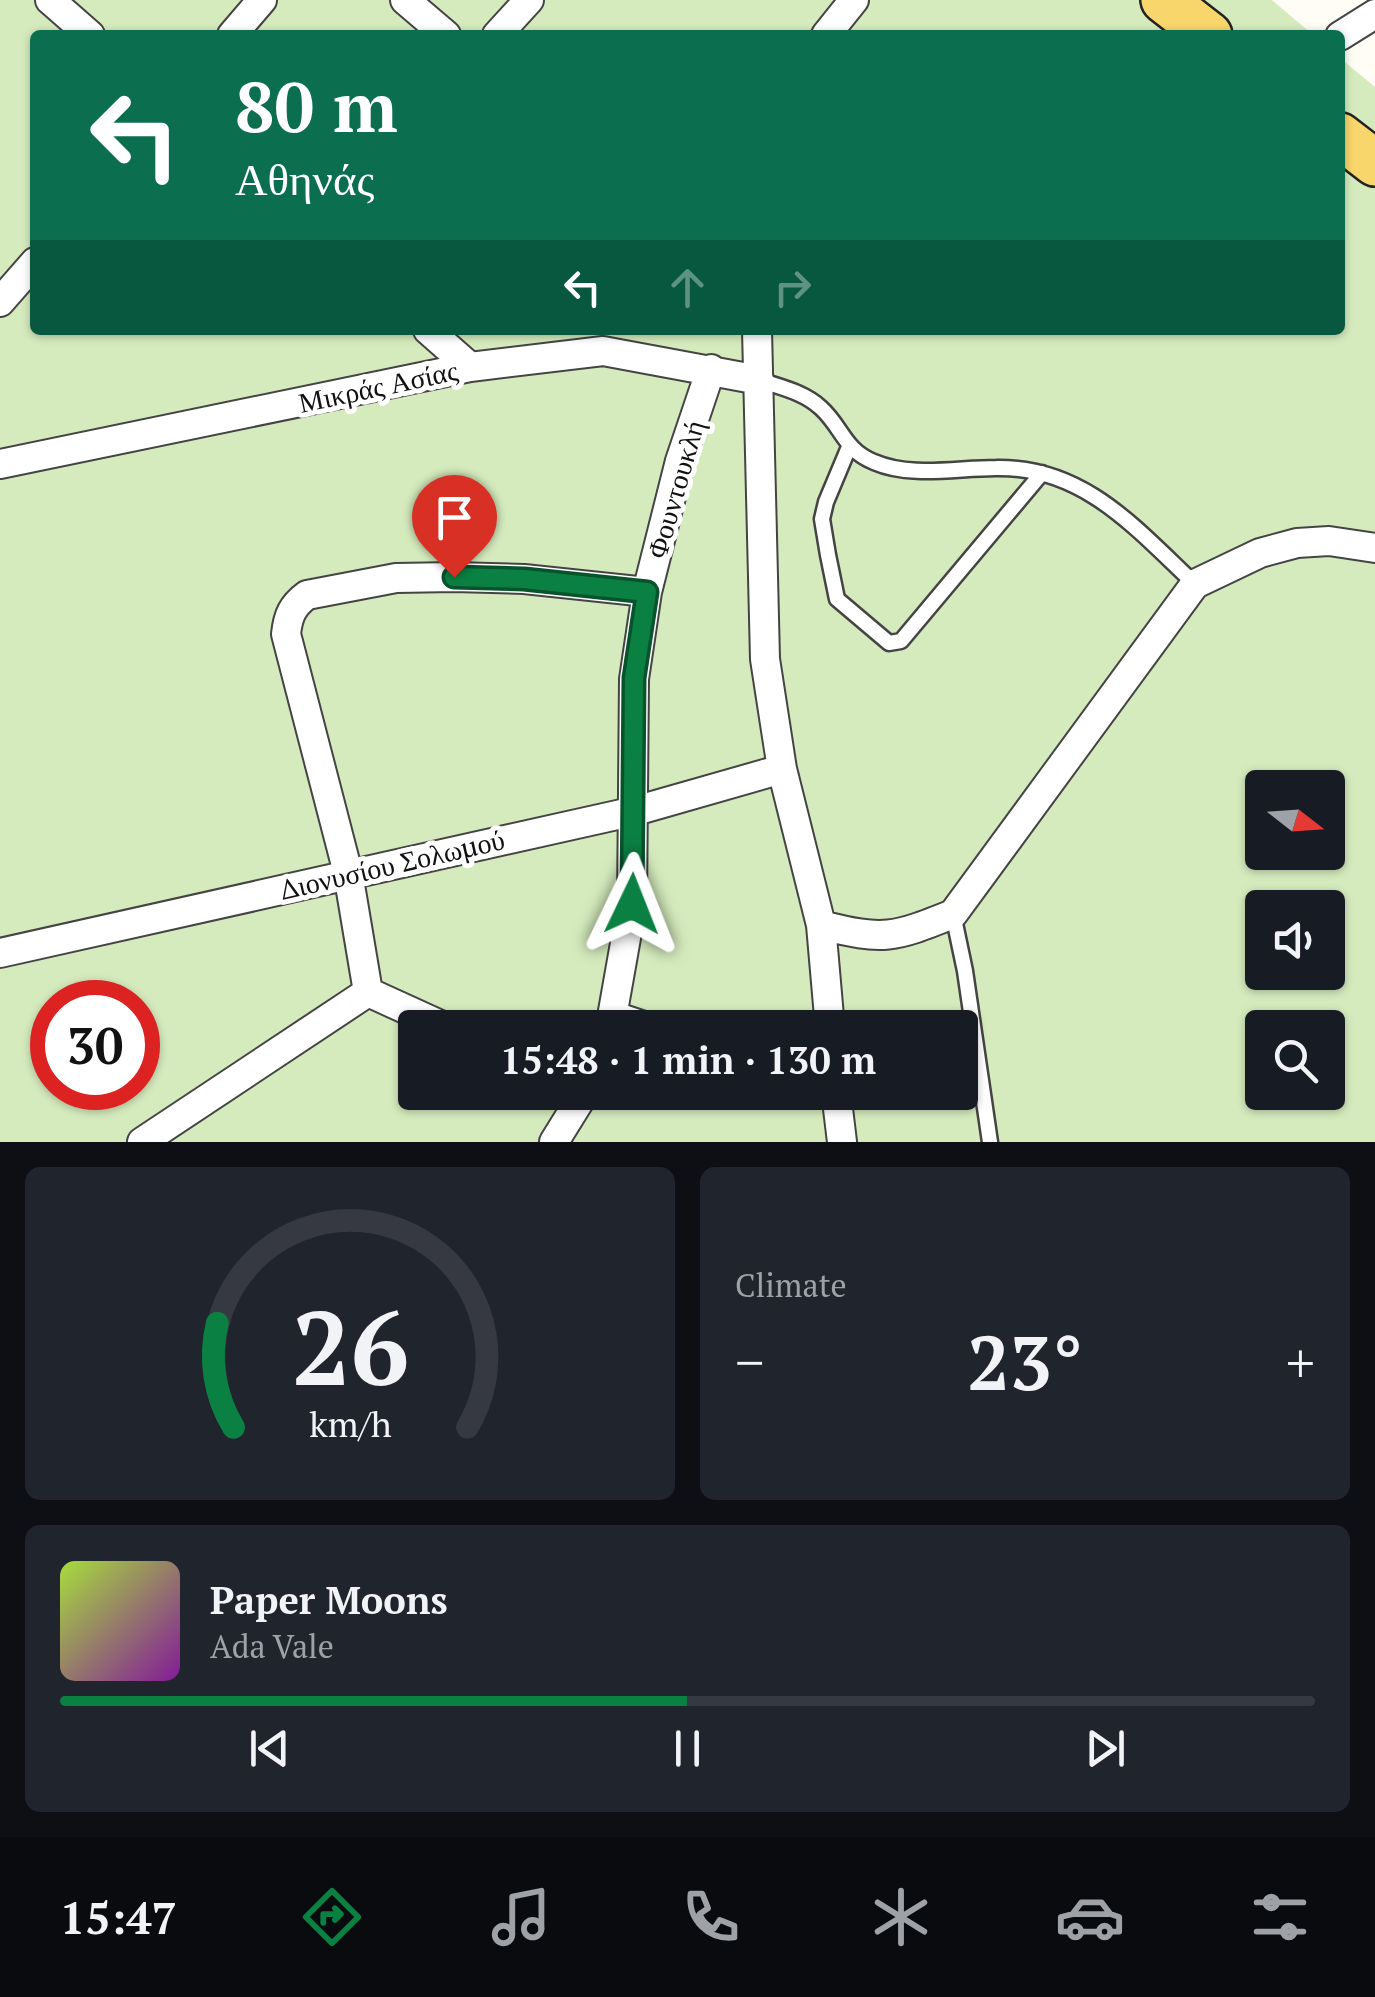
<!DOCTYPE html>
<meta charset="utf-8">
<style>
:root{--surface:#171b24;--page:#20242c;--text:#f1f3f6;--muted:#9ea1a6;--line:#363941;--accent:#0b8043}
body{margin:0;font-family:"PT Serif",serif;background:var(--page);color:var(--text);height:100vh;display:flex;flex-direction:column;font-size:38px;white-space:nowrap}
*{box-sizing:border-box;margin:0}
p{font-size:32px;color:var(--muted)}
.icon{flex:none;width:55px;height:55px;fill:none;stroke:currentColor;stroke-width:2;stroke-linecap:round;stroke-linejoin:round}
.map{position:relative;height:1142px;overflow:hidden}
.sheet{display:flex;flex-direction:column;gap:25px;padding:25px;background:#0d0f14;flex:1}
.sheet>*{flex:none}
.guide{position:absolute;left:30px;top:30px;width:1315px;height:305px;border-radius:10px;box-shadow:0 2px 8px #0004;background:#0b6e4f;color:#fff;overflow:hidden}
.needle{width:65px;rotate:107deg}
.tools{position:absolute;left:1245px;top:770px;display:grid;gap:20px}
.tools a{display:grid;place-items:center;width:100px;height:100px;border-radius:10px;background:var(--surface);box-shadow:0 2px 8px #0004;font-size:50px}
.speed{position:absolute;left:30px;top:980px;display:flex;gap:20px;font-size:50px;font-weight:700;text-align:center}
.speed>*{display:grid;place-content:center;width:130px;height:130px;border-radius:50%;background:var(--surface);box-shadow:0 2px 8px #0004;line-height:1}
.speed .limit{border:15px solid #d22;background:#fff;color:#111}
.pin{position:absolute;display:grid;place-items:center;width:85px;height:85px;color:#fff;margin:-102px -42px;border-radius:50% 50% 50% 0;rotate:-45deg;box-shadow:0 0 10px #0007}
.pin .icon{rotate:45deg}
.me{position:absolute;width:110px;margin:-55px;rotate:2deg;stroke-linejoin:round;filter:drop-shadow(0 0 8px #0008)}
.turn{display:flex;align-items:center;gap:35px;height:210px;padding:0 40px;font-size:45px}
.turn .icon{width:130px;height:130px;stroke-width:2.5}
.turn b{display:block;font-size:70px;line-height:85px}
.lanes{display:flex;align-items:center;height:95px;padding:0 40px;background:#0003;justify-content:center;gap:50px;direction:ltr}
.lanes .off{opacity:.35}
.big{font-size:75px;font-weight:700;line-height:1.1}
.sheet .card{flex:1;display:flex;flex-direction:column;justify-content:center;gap:15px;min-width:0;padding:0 35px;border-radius:15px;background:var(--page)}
.sheet .dial{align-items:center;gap:0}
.dial svg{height:260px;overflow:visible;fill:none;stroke:var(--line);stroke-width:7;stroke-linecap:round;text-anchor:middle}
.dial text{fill:var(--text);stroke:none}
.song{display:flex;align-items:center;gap:30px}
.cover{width:120px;height:120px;border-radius:15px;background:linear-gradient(135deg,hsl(80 70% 55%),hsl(290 70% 35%))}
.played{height:10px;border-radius:5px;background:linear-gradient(90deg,var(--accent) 50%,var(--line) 50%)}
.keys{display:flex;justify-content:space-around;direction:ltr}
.heat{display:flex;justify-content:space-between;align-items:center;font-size:55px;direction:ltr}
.sheet .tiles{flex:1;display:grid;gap:25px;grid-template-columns:1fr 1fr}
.card:last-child{grid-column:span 2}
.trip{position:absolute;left:398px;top:1010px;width:580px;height:100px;border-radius:10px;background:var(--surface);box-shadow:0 2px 8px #0004;font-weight:700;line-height:100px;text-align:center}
.tabs{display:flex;height:160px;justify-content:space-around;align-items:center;background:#090b0e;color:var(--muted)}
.tabs .icon{width:70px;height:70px}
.tabs .on{color:var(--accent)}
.tabs b{font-size:45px;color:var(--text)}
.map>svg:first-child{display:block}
.green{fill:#d5ebbd;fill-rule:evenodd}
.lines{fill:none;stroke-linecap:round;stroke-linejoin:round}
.lane-casing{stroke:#444;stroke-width:19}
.street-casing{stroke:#444;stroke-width:32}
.primary-casing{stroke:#222;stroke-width:50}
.lane{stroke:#fff;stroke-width:14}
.street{stroke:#fff;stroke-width:28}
.primary{stroke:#f9d66b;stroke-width:45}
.route-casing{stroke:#07532c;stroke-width:25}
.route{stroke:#0b8043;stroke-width:18}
.labels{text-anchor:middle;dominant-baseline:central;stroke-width:10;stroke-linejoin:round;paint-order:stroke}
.street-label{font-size:28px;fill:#111;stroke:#fff}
</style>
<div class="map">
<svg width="1375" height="1142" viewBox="0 0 1375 1142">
<rect width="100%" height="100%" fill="#fffdf5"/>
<path class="green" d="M 0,0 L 1272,0 L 1313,35 L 35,35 L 35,330 L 1340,330 L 1340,58 L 1375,87 L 1375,1142 L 0,1142 ZM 1262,788 L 1328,788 L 1328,852 L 1262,852 ZM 1262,908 L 1328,908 L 1328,972 L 1262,972 ZM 52,1002 L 138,1002 L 138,1088 L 52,1088 ZM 415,1028 L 960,1028 L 960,1092 L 415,1092 ZM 1262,1028 L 1328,1028 L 1328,1092 L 1262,1092 Z"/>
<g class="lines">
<defs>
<path id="lane" d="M 759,380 C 780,387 804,392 821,408 C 842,427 844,450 874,462 C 911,478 956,468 996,468 C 1084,466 1136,529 1195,584
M 849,447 L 826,502 L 822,519 L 828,555 L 837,599 L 889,643 L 901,641 L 1042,473
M 953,914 L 965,971 L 990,1142"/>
<path id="street" d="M 50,0 L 90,35
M 405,0 L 446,35
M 232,35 L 262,0
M 497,35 L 529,0
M 826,35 L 854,0
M 1340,36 L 1375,14
M 0,302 L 35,262
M 428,330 L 470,367
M 757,330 L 765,659 L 782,769 L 821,925 L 830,1028
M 0,464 L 470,367 L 603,351 L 759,380
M 821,925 C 884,941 893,938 953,914 L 1195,584 L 1260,553 L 1297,543 L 1329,541 L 1375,548
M 0,953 L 635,811 L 782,769
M 368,992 L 348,873 L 286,634 C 288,616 292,606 307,595 L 396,578 L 454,577 L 524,579 L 647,592
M 368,992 L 447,1028
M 614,1016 L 650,1028
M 610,1028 L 632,904 L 634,679 L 647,592 L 680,461 L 711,369
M 836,1092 L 842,1142
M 142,1142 L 368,992
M 554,1142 L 585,1092"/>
<path id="primary" d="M 1164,0 L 1209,35
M 1340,136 L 1375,163"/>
</defs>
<use href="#lane" class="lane-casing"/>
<use href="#street" class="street-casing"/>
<use href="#primary" class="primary-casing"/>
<use href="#lane" class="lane"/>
<use href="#street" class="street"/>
<use href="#primary" class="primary"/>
</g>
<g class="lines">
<defs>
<path id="route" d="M 454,577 L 524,579 L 647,592 L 634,678 L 632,904"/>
</defs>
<use href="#route" class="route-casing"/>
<use href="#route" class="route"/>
</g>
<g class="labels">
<g class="street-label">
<text transform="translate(378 386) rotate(-12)">Μικράς Ασίας</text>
<text transform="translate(675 489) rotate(-74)">Φουντουκλή</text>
<text transform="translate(392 864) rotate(-13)">Διονυσίου Σολωμού</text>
</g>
</g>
</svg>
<div class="tools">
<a><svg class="needle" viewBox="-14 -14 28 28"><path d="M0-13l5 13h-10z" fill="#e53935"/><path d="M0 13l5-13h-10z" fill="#9ea1a6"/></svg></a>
<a><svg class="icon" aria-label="sound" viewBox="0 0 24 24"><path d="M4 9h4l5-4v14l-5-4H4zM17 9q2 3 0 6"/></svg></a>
<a><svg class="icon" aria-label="search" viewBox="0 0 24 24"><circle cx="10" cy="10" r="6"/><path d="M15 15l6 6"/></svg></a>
</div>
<div class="speed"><div class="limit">30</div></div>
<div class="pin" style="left:454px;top:577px;background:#d93025"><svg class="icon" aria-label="arrive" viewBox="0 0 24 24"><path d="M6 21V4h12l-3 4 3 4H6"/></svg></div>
<svg class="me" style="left:632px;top:904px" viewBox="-20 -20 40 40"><path d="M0-17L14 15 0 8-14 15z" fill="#0b8043" stroke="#fff" stroke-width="4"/></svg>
<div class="trip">15:48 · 1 min · 130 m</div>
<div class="guide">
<div class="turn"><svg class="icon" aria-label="left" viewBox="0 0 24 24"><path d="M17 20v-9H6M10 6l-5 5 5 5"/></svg><div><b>80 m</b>Αθηνάς</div></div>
<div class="lanes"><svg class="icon" aria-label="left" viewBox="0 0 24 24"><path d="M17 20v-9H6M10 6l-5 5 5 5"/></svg><svg class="icon off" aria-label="ahead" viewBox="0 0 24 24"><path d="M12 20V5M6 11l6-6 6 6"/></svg><svg class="icon off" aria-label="right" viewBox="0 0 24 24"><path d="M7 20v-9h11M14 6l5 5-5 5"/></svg></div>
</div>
</div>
<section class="sheet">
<div class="tiles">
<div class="card dial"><svg viewBox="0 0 100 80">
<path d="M14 69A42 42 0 1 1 86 69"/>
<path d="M14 69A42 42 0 0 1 9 37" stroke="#0b8043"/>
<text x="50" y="56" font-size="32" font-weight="700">26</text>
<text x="50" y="72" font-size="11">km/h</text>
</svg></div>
<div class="card"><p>Climate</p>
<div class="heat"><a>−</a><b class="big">23°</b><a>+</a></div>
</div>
<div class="card">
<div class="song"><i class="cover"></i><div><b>Paper Moons</b><p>Ada Vale</p></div></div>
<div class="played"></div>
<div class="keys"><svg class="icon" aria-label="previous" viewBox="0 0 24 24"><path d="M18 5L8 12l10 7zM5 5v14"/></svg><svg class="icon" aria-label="pause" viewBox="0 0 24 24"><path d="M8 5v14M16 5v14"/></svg><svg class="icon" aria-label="next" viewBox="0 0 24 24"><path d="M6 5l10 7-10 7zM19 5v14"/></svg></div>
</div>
</div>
</section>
<nav class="tabs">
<b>15:47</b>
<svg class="icon on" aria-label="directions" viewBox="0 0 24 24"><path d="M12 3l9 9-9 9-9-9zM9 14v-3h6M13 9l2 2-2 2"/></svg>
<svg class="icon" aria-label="music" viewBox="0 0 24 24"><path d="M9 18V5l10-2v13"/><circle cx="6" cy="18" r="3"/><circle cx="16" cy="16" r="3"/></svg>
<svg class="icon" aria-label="phone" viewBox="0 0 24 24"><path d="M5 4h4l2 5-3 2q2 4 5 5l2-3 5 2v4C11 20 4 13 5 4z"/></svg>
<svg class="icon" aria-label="climate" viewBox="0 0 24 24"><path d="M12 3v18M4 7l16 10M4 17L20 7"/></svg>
<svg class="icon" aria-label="car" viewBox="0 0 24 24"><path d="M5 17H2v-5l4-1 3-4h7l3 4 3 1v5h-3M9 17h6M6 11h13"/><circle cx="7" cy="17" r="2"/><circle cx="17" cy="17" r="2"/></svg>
<svg class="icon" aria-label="filters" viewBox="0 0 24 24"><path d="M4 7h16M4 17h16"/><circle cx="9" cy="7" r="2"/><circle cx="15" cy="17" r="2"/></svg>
</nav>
